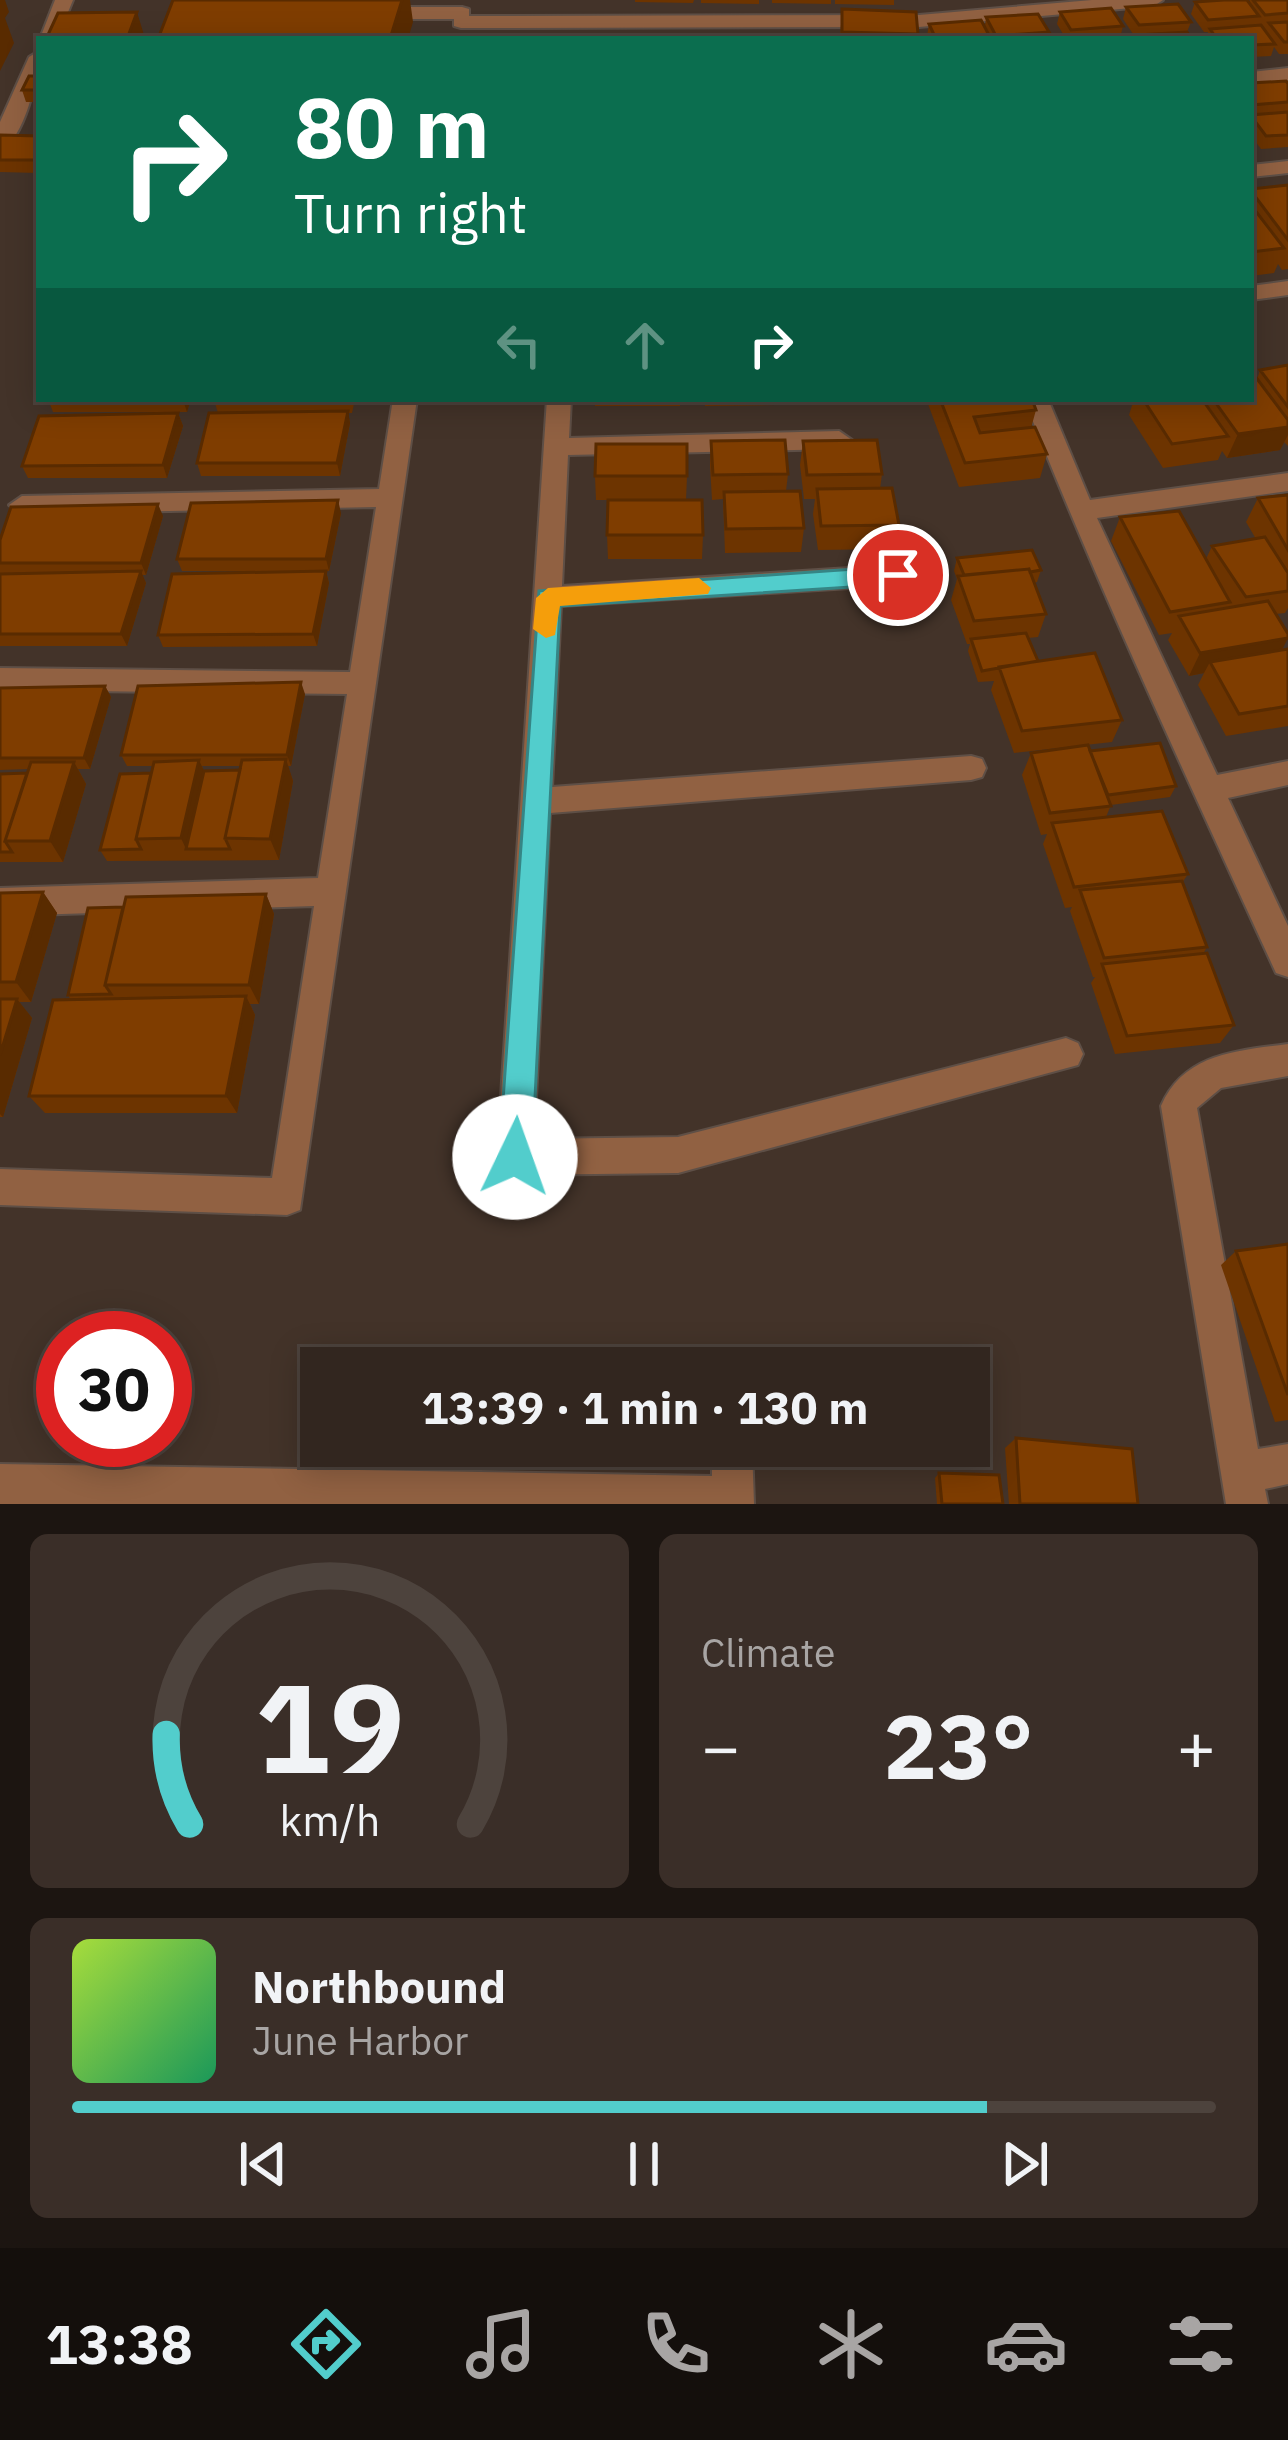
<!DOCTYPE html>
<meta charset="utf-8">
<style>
:root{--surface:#32261f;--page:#3a2e28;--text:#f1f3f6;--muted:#a8a5a4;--line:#4d433d;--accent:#52cdcc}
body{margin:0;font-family:"IBM Plex Sans",sans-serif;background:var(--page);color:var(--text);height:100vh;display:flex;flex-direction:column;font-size:45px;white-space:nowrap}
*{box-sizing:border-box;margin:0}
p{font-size:39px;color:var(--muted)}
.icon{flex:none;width:66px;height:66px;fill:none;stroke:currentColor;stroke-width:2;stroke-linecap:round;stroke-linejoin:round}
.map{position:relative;height:1504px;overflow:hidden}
.details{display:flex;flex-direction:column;gap:30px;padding:30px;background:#1c1511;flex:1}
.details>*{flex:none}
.guide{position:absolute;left:36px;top:36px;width:1218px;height:366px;border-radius:0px;box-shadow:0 6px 30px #0003,0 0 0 3px var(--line);background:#0b6e4f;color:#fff;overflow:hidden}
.speed{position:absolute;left:36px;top:1311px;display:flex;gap:24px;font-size:60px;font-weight:700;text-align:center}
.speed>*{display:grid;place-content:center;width:156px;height:156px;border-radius:50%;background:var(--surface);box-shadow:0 6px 30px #0003,0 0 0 3px var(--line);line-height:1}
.speed .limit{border:18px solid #d22;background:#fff;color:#111}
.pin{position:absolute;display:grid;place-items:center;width:102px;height:102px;color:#fff;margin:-51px;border:6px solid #fff;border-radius:50%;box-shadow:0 3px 12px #0007}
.me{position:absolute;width:132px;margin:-66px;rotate:3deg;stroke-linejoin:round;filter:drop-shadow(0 0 9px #0008)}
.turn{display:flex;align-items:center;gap:42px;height:252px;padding:0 60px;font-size:54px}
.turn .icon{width:156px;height:156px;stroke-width:2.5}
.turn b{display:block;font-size:84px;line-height:102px}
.lanes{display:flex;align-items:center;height:114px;padding:0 60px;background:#0003;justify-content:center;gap:60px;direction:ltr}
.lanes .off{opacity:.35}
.big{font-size:90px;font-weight:700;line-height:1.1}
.details .widget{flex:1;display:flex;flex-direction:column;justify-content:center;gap:18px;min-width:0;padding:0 42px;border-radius:18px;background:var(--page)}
.details .dial{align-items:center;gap:0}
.dial svg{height:312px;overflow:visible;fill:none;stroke:var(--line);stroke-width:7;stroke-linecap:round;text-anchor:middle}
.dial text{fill:var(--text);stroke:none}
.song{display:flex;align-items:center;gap:36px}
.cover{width:144px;height:144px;border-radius:18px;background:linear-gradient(135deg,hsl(80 70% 55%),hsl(150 70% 35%))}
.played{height:12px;border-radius:6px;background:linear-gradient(90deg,var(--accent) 80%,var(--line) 80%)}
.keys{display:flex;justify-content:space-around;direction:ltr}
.heat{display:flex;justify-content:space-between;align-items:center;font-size:66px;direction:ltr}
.details .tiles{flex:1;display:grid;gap:30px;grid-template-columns:1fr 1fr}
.widget:last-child{grid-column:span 2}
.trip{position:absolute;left:300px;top:1347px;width:690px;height:120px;border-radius:0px;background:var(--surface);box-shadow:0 6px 30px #0003,0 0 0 3px var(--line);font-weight:700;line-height:120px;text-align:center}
.tabs{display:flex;height:192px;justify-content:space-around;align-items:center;background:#140f0c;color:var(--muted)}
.tabs .icon{width:84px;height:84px}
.tabs .active{color:var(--accent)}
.tabs b{font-size:54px;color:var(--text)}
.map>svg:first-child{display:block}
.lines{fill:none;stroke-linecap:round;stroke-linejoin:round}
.minor-casing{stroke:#5e4f46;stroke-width:4}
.minor{fill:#916142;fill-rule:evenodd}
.wall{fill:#6d3400;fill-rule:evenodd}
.shaded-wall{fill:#592b00}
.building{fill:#7f3d00;stroke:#592b00;stroke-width:3}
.route{fill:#52cdcc;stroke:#358585;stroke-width:3}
.slow{fill:#f59e0b}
</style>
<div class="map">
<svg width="1288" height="1504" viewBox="0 0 1288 1504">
<rect width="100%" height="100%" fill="#433329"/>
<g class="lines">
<defs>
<path id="minor" d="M 55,0 L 73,0 L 57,39 L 39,41 Z
M 1092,0 L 1163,0 L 1154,6 L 919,27 L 461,28 L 454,26 L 454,19 L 372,19 L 363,13 L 372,7 L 462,7 L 469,9 L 469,16 L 919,15 Z
M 39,51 C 39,77 24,140 0,151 L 0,122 L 29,57 Z
M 1288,68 L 1288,80 L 1251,84 L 1251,72 Z
M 1288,161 L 1288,173 L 1251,177 L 1251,165 Z
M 1288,281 L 1288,295 L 1251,300 L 1251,286 Z
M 393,399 L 417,399 L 300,1210 L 287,1215 L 0,1205 L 0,1169 L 272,1178 L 314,906 L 0,916 L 0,888 L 318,878 L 347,694 L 0,690 L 0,668 L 350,672 L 376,507 L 22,514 L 9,505 L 22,496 L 379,489 Z
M 547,399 L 571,399 L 569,438 L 839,431 L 852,440 L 839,449 L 568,455 L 562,586 L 898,565 L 912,575 L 898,585 L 561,606 L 552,787 L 971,756 L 982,759 L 986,768 L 982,777 L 971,780 L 550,813 L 534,1139 L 678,1137 L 1066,1038 L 1078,1043 L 1083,1054 L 1078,1065 L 678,1173 L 515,1175 L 502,1170 L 497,1157 Z
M 1024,399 L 1048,399 L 1090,500 L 1288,473 L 1288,491 L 1097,518 L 1217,775 L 1288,761 L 1288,785 L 1228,798 L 1288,926 L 1288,977 L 1276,973 C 1189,783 1101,594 1024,399 Z
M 1288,1044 L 1288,1076 L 1221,1088 L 1197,1108 L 1258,1449 L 1288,1444 L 1288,1484 L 1265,1489 L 1268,1504 L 1226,1504 L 1161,1106 C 1184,1053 1237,1051 1288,1044 Z
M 712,1446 L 752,1446 L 754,1504 L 0,1504 L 0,1464 L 712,1476 Z"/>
</defs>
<use href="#minor" class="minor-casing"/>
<use href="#minor" class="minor"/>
</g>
<path class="wall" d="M 635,0 L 694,0 L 693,3 L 635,2 Z
M 701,0 L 759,0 L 759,4 L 701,3 Z
M 772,0 L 831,0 L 831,4 L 772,3 Z
M 835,0 L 894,0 L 894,5 L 835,4 Z
M 1250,0 L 1288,0 L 1288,54 L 1279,54 L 1274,47 L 1271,56 L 1251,57 L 1251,39 L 1206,39 L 1208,32 L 1204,32 L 1191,14 L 1195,2 L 1249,3 Z
M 1126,7 L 1191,22 L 1187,32 L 1192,39 L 1134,39 L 1135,37 L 1123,19 Z
M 842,9 L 918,34 L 917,39 L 840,39 Z
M 1060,12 L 1123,26 L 1120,38 L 1129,39 L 1066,39 L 1057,24 Z
M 986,17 L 1049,32 L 1048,39 L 928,39 L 927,36 L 929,24 L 985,26 Z
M 39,76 L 39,102 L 26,102 L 22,90 Z
M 1251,83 L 1288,84 L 1288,147 L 1261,149 L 1255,141 L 1251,150 Z
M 0,135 L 39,136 L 39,173 L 0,172 Z
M 1288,185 L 1288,269 L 1282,270 L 1278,264 L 1274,273 L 1251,276 L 1251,189 Z
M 1288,365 L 1288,446 L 1284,442 L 1280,450 L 1227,458 L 1222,451 L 1218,460 L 1163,468 L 1129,415 L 1134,399 L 1251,399 L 1260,370 Z
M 48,399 L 191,399 L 187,412 L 53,412 Z
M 355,399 L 352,413 L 348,413 L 350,423 L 340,476 L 201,476 L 197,463 L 218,413 L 214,400 Z
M 594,399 L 680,399 L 680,406 L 595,406 Z
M 705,399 L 776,399 L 775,405 L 705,406 Z
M 789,399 L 860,399 L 859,404 L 790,405 Z
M 929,399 L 1032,399 L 1036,410 L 1031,428 L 1047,454 L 1040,478 L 959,487 L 928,404 Z
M 178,413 L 183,426 L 167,478 L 28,478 L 22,466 Z
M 711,441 L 788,474 L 786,491 L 804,528 L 801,552 L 725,553 L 723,499 L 712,500 L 710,465 Z
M 803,441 L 882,474 L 880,489 L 899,525 L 894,549 L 818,550 L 813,514 L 815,499 L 804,499 L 800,465 Z
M 595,476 L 687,476 L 686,500 L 596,500 Z
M 1288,495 L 1288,608 L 1285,613 L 1276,614 L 1283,650 L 1288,649 L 1288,726 L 1226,736 L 1198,685 L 1204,673 L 1189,676 L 1168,640 L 1172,633 L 1159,635 L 1111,541 L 1120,517 L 1206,559 L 1212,546 L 1256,539 L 1246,522 L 1258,498 Z
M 341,513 L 329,571 L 326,571 L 329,583 L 317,646 L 163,647 L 158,635 L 312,571 L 182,571 L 177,559 Z
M 163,516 L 146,575 L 142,575 L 146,583 L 127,646 L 0,646 L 0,540 Z
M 607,535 L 703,535 L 702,559 L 608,559 Z
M 957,558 L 1041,570 L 1037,582 L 1034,583 L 1046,614 L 1038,637 L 1028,638 L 1038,661 L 1122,720 L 1112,742 L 1014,753 L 991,690 L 994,681 L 978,682 L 968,651 L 970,644 L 967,644 L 951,600 L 957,579 L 954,571 Z
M 105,686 L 111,697 L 90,769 L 78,769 L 86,784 L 63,862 L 0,862 L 0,774 L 27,773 L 28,769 L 0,770 L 0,688 Z
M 305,694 L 291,766 L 288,766 L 293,781 L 279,860 L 107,861 L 100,850 L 151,773 L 153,766 L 127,766 L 121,755 ZM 202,766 L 241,766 L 240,770 L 204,771 Z
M 1090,751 L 1176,786 L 1170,797 L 1111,805 L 1106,817 L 1188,874 L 1182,883 L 1207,947 L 1203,954 L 1234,1025 L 1220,1043 L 1115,1054 L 1091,983 L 1095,977 L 1093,977 L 1070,911 L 1072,907 L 1065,908 L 1043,844 L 1047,834 L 1041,835 L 1022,775 L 1031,753 Z
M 43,892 L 57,913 L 31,1002 L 19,1002 L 32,1018 L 3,1117 L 0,1117 L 0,893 Z
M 266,894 L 274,914 L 259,1004 L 250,1004 L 255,1015 L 237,1113 L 45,1113 L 29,1096 L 71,1000 L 68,995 L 123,907 Z
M 1288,1244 L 1288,1420 L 1275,1422 L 1221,1265 L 1236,1251 Z
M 1016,1438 L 1138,1504 L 1009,1504 L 1005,1448 Z
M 939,1473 L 1003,1504 L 937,1504 L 935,1478 Z"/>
<path class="shaded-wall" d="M 0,0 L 5,0 L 9,12 L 5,18 L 14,43 L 0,71 Z
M 402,0 L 410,0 L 413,22 L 408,39 L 390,39 Z
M 137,12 L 144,35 L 143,39 L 127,39 Z
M 191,399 L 187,412 L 183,400 Z
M 348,411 L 350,423 L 340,476 L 337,463 Z
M 178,413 L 183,426 L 167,478 L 163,465 Z
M 1288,427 L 1288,435 L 1280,450 L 1227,458 L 1238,434 Z
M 338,500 L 341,513 L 329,571 L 326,559 Z
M 158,504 L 163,516 L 146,575 L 141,563 Z
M 141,571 L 146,583 L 127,646 L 121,634 Z
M 326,571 L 329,583 L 317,646 L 313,634 Z
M 1288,638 L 1277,660 L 1210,662 L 1204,673 L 1189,676 L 1200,653 Z
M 301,682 L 305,694 L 291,766 L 287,755 Z
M 105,686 L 111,697 L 90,769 L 84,758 Z
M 286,759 L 293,781 L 279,860 L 270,839 Z
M 199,760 L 209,782 L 186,849 L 181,838 Z
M 74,762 L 86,784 L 63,862 L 50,841 Z
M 43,892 L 57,913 L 31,1002 L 16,982 Z
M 266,894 L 274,914 L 259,1004 L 249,985 Z
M 246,996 L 255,1015 L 237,1113 L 226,1096 Z
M 17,999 L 32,1018 L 3,1117 L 0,1114 L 0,1055 Z"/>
<path class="building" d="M 173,0 L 402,0 L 390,39 L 158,39 Z
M 1224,0 L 1247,0 L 1259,16 L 1208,20 L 1195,2 Z
M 1253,0 L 1288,0 L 1288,13 L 1265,15 Z
M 1178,4 L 1191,22 L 1139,25 L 1126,7 Z
M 1111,8 L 1123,26 L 1071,30 L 1060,12 Z
M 842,9 L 916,12 L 918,34 L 842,32 Z
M 137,12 L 127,39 L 46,39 L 58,13 Z
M 1038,14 L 1049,32 L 996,36 L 986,17 Z
M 981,20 L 991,39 L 936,39 L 929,24 Z
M 1288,22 L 1288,42 L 1284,42 L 1269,23 Z
M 1261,25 L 1275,44 L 1251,45 L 1251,39 L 1217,39 L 1210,29 Z
M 1187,32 L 1192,39 L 1137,39 L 1135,35 Z
M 29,76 L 39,76 L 39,90 L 22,90 Z
M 1286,81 L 1288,84 L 1288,102 L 1251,105 L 1251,83 Z
M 1288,112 L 1288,135 L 1266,136 L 1251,116 L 1251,115 Z
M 0,135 L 39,136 L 39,153 L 35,160 L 0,160 Z
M 1288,185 L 1288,240 L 1251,191 L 1251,189 Z
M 1251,205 L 1284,248 L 1251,252 Z
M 1288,365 L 1288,407 L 1260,370 Z
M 1252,372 L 1288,420 L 1288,427 L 1238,434 L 1213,399 L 1251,399 Z
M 48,399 L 183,399 L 48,400 Z
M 940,399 L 1032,399 L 1036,410 L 974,417 L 980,433 L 1035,427 L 1047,454 L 965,463 Z
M 1143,399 L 1202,399 L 1228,436 L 1172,444 Z
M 348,411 L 337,463 L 197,463 L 209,413 Z
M 178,413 L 163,465 L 22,466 L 39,416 Z
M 785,440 L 788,474 L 713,475 L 711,441 Z
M 877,440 L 882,474 L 807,475 L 803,441 Z
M 596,444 L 687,444 L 687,476 L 595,476 Z
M 892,488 L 899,525 L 821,526 L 817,489 Z
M 800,491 L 804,528 L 726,529 L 724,492 Z
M 1288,495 L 1288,550 L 1258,498 Z
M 338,500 L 326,559 L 177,559 L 191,503 Z
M 608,500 L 702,500 L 703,535 L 607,535 Z
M 158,504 L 141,563 L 0,563 L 0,540 L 11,507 Z
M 1179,511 L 1230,602 L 1170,612 L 1120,517 Z
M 1265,537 L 1288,573 L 1288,591 L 1246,597 L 1212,546 Z
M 1032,550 L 1041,570 L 1030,572 L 1029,569 L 964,575 L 957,558 Z
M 1029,569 L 1046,614 L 974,621 L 958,576 Z
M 141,571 L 121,634 L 0,634 L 0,574 Z
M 326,571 L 313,634 L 158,635 L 172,574 Z
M 1268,601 L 1288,634 L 1288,638 L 1200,653 L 1179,616 Z
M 1026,633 L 1038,661 L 982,671 L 971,639 Z
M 1288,649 L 1288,706 L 1239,714 L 1210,662 Z
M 1095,653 L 1122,720 L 1022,731 L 999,667 Z
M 301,682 L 287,755 L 121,755 L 138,686 Z
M 105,686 L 84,758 L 0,758 L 0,688 Z
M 1160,743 L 1176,786 L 1108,795 L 1090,751 Z
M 1088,745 L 1111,806 L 1050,813 L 1031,753 Z
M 286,759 L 270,839 L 225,838 L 242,760 Z
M 199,760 L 181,838 L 136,839 L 154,762 Z
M 31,762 L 74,762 L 50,841 L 5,841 Z
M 240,770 L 225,838 L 230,849 L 186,849 L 204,771 Z
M 27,773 L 5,841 L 12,852 L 0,852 L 0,774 Z
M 151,773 L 136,839 L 141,849 L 100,850 L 120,774 Z
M 1162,811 L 1188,874 L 1074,887 L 1052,823 Z
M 1182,881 L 1207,947 L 1104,958 L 1080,890 Z
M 43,892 L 16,982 L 0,982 L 0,893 Z
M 266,894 L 249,985 L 105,985 L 126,897 Z
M 123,907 L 105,985 L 111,994 L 68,995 L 88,908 Z
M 1207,953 L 1234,1025 L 1127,1036 L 1102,964 Z
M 246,996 L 226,1096 L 29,1096 L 53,1000 Z
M 0,999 L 17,999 L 0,1055 Z
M 1288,1244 L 1288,1395 L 1236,1251 Z
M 1016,1438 L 1132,1449 L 1138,1504 L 1020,1504 Z
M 939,1473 L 999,1475 L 1003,1504 L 942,1504 Z"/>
<path class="route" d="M 898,566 L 910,575 L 898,584 L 560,606 L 532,1157 L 527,1168 L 515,1173 L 504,1168 L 499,1157 L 539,591 Z"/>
<path class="slow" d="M 699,578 L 711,588 L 708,594 L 560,606 L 555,635 L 546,638 L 533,629 L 536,598 L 548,588 Z"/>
</svg>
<div class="speed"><div class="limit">30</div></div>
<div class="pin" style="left:898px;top:575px;background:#d93025"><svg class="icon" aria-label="arrive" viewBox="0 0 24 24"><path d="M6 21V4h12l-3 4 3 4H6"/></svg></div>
<svg class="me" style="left:515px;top:1157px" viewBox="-20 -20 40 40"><circle r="19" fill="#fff"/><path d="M0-13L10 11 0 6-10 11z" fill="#52cdcc"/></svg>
<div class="trip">13:39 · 1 min · 130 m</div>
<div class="guide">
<div class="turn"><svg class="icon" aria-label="right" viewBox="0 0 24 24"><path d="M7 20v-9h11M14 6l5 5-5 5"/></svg><div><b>80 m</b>Turn right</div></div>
<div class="lanes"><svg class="icon off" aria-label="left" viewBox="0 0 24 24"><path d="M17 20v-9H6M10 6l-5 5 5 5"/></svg><svg class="icon off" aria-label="ahead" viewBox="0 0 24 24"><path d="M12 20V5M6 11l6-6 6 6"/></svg><svg class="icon" aria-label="right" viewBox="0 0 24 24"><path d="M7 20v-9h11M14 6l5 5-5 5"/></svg></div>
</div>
</div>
<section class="details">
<div class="tiles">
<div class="widget dial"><svg viewBox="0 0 100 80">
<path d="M14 69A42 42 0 1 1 86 69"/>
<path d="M14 69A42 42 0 0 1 8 46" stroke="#52cdcc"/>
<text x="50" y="56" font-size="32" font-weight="700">19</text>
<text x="50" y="72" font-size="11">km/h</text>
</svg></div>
<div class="widget"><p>Climate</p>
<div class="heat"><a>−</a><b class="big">23°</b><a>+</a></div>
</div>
<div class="widget">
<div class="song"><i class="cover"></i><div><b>Northbound</b><p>June Harbor</p></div></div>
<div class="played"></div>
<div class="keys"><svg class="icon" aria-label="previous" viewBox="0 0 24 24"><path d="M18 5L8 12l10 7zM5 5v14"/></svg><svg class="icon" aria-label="pause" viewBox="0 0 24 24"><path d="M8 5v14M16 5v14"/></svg><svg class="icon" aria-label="next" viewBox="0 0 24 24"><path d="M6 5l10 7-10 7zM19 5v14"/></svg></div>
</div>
</div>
</section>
<nav class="tabs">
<b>13:38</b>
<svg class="icon active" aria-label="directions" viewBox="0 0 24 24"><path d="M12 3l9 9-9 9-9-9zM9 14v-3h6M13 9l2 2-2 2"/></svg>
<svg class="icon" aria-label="music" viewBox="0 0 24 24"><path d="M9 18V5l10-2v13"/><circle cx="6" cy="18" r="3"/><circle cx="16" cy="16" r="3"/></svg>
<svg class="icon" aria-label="phone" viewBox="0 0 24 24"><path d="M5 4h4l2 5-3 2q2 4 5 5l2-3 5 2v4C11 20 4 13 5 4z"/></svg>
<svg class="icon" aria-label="climate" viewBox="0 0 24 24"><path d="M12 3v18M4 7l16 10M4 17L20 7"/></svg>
<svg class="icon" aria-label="car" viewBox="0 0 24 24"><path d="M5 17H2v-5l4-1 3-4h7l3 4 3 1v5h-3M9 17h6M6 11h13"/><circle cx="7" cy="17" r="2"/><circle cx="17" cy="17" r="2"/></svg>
<svg class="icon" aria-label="filters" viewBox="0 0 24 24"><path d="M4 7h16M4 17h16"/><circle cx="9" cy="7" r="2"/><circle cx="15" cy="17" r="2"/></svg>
</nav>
